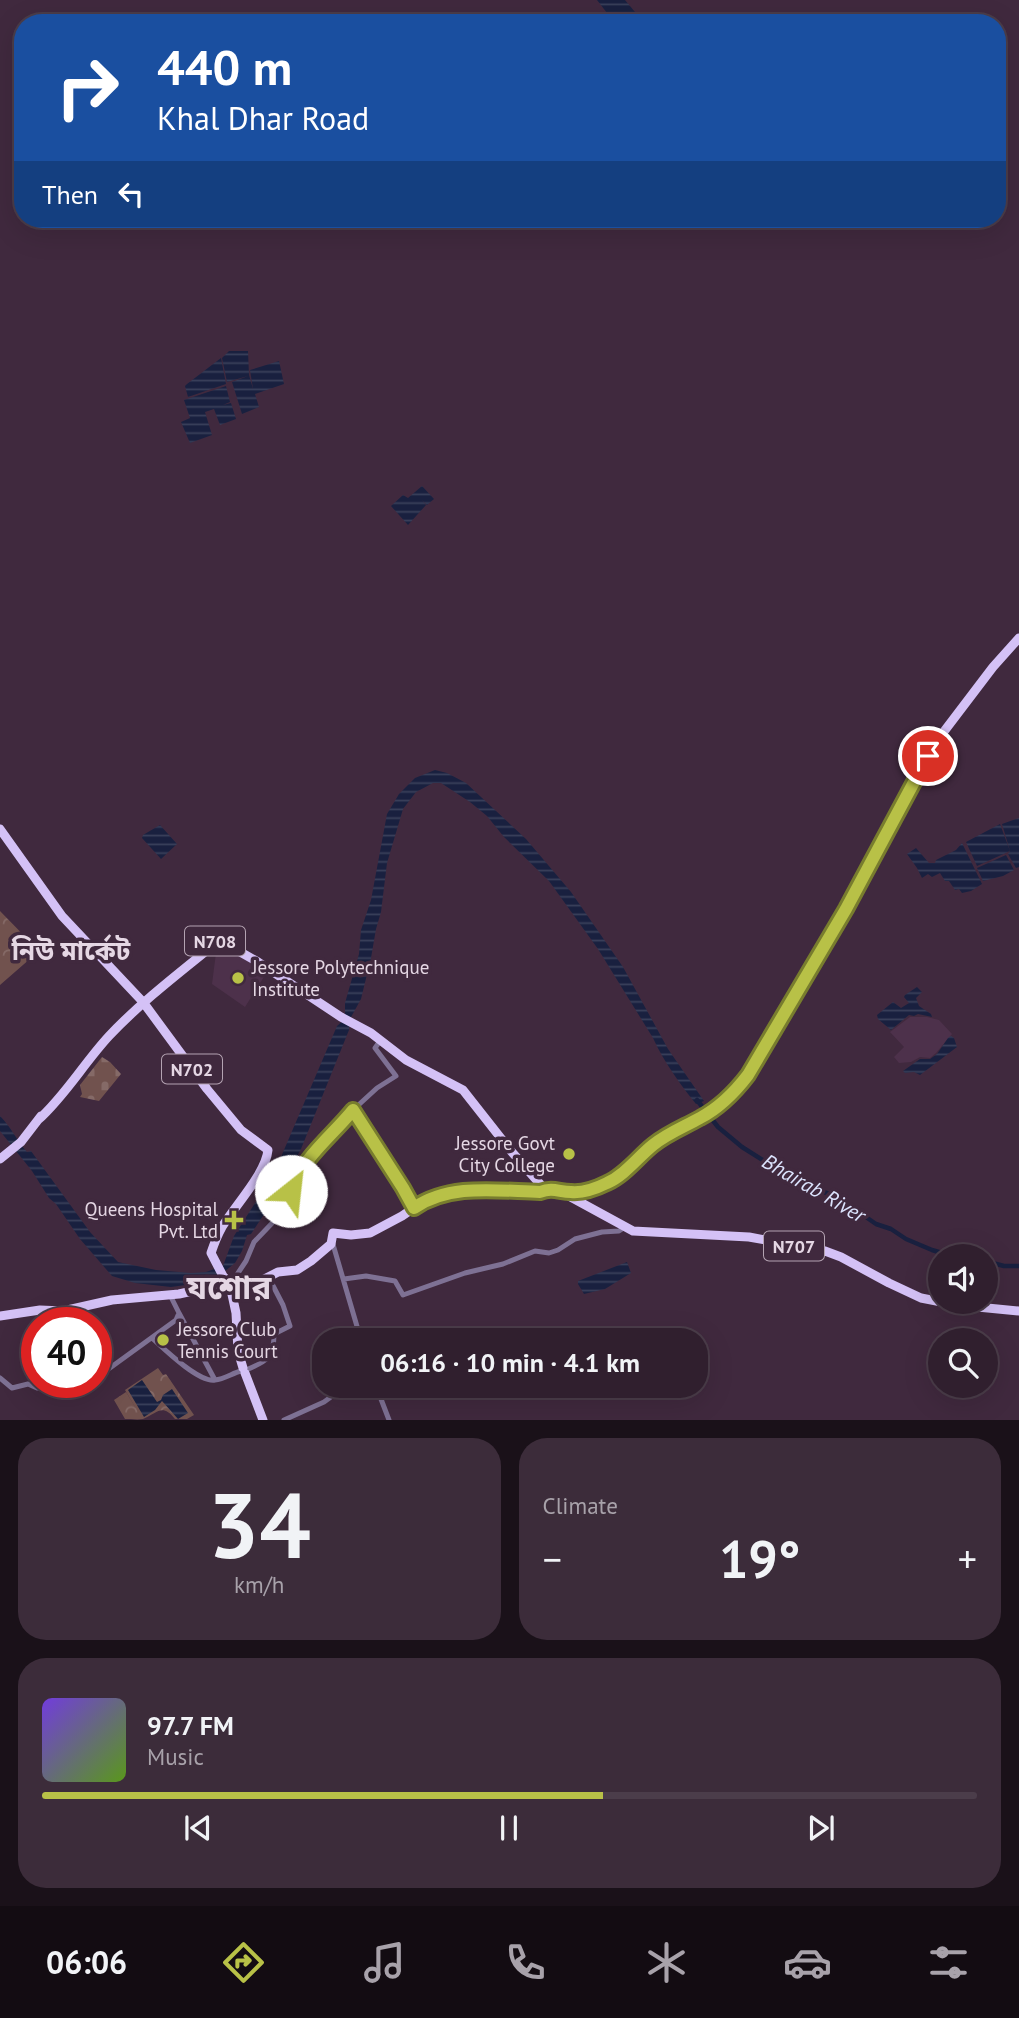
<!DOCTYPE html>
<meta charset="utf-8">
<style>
:root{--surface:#301f2e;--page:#3c2c3a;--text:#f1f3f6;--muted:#a8a2aa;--line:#4b3d4a;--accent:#b8c147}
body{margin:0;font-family:"PT Sans","Noto Sans Bengali",sans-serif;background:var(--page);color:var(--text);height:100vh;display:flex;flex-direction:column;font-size:26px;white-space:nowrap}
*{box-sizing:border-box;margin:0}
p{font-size:23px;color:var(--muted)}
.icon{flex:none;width:38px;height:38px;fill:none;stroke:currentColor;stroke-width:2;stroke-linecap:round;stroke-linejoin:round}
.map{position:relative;height:1420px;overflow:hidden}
.details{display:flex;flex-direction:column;gap:18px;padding:18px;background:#1a1119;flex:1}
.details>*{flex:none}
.hud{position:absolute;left:14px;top:14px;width:992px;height:214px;border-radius:28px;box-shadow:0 7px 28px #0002,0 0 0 2px var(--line);background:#1a4fa0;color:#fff;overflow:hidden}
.controls{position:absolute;left:928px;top:1244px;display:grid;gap:14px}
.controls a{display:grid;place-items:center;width:70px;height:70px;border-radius:50%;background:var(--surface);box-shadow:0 7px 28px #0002,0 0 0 2px var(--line);font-size:35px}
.speed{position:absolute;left:21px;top:1307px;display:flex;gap:14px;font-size:35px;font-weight:700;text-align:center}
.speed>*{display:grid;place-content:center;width:91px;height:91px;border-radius:50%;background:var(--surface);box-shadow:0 7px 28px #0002,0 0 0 2px var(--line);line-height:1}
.speed .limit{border:10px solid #d22;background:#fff;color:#111}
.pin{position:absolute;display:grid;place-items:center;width:60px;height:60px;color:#fff;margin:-30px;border:4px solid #fff;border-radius:50%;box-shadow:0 2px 7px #0007}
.me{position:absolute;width:77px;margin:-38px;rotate:29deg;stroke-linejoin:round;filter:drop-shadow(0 0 5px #0008)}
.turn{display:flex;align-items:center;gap:24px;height:147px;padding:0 28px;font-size:32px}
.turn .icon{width:91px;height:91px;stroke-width:2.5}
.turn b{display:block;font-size:49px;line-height:60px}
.then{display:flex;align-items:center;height:66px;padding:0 28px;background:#0003;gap:14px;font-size:26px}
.big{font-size:52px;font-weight:700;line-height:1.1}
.details .tile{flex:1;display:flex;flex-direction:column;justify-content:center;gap:10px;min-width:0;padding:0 24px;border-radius:28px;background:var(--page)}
.details .dial{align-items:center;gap:0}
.dial b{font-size:91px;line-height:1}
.song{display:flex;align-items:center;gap:21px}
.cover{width:84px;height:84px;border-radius:10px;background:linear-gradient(135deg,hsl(260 70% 55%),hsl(90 70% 35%))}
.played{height:7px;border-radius:4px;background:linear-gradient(90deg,var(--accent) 60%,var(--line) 60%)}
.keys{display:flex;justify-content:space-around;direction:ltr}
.heat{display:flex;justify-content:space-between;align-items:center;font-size:38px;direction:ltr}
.details .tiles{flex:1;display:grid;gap:18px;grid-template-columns:1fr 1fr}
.tile:last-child{grid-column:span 2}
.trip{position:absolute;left:312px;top:1328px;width:396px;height:70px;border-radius:28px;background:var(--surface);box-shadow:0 7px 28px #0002,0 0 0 2px var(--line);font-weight:700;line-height:70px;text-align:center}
.tab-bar{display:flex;height:112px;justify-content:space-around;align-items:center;background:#130c12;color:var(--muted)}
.tab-bar .icon{width:49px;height:49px}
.tab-bar .on{color:var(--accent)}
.tab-bar b{font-size:32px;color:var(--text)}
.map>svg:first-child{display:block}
.built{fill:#4d314b}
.cemetery{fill:url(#cemetery-stones)}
.park{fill:url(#park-crowns)}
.water{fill:url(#water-rules)}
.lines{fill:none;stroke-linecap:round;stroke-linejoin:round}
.river{stroke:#19203f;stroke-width:4.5}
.tertiary{stroke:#7e7194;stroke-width:5}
.trunk{stroke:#d4c1f6;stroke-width:9}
.route-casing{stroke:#787d2e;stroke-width:18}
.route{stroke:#b8c147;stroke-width:12}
.poi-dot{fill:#b8c147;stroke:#40293e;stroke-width:2.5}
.labels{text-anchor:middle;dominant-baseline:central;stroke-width:7;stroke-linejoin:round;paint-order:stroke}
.shield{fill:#40293e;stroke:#b4a3b2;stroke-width:2}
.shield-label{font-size:18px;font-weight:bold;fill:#e5d7e4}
.poi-label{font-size:19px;fill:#e5d7e4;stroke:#40293e;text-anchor:start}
.water-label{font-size:21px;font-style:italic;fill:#dbe3fd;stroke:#40293e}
.district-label{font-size:26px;font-weight:bold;fill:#e5d7e4;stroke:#40293e}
.town-label{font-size:33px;font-weight:bold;fill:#e5d7e4;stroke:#40293e}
</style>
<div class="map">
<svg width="1019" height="1420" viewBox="0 0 1019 1420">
<defs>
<pattern id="cemetery-stones" width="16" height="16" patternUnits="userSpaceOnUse" patternTransform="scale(1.75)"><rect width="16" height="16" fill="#71524e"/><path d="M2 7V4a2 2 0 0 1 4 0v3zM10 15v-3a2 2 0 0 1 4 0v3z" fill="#856a67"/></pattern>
<pattern id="park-crowns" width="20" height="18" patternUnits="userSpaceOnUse" patternTransform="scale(1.75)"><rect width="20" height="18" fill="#71524e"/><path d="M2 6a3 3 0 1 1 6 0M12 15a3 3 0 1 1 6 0" fill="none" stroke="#856a67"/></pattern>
<pattern id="water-rules" width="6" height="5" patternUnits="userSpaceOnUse" patternTransform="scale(1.75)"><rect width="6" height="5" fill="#19203f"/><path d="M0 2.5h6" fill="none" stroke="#3a405b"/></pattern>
</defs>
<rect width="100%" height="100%" fill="#40293e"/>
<path class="built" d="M 217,945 L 227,946 L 267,972 L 245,1007 L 212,984 Z
M 910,1017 L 927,1017 L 939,1020 L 952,1034 L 936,1053 L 930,1058 L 920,1057 L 911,1062 L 899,1063 L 894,1057 L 904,1047 L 890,1032 Z"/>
<path class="cemetery" d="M 102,1057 L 110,1062 L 121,1074 L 99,1101 L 80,1097 L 82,1094 L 80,1085 Z"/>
<path class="park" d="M 0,911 L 39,951 L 0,985 Z
M 158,1368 L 163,1375 L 166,1374 L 194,1415 L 187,1419 L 175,1419 C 162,1403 158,1413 143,1419 C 138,1420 130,1419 125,1419 L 114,1400 L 126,1392 L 140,1415 L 125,1390 Z"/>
<path class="water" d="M 597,0 L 625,0 L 640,18 L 643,16 L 647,22 L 652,18 L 655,23 L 632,23 L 630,21 L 628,23 L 606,23 L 602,16 L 607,13 Z
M 229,351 L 248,351 L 249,375 L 253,389 L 250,370 L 279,361 L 284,384 L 255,394 L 259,407 L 242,414 L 232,382 L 248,376 L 227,382 L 222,358 Z
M 221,358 L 226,384 L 188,397 L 185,386 L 187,384 Z
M 226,386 L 230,402 L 223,405 L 231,403 L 236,419 L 220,425 L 214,409 L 205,412 L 212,435 L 190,443 L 181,422 L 190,418 L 184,400 Z
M 422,486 L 434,499 L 427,505 L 422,500 L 426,505 L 408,525 L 391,506 L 403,495 L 408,498 Z
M 435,770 L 447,773 L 466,783 L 526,839 L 571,892 L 623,967 L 668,1049 L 704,1101 L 696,1104 C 680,1084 664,1062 653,1038 L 598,949 L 549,881 L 504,837 L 487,816 L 470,802 L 441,783 L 433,783 L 416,792 L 403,809 L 387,863 L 381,912 L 376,929 L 371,958 L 361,999 L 350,1019 L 349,1030 L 301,1149 L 274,1199 L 251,1234 L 247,1235 L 242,1251 L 235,1263 L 214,1280 L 208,1282 L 171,1287 L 135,1283 L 112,1276 L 80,1239 L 56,1204 L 49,1198 L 32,1171 L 0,1131 L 0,1116 C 11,1127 17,1141 27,1152 L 31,1151 L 90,1232 L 118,1262 L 156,1270 L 191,1273 L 206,1272 L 223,1266 L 234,1236 L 257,1200 L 268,1177 L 275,1171 L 337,1026 L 345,1019 L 345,1003 L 359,954 L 361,930 L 371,900 L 387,814 L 399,794 L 415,778 Z
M 1019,818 L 1019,867 L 1016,868 L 1008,854 L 1010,851 L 977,866 L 966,842 L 1000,824 L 1010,851 L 1002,824 Z
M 160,825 L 177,844 L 161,859 L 142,838 L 143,835 Z
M 962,843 L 982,884 L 971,891 L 962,893 L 959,889 L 955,890 L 949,881 L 945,881 L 940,873 L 932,877 L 928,874 L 922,878 L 917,868 L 907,854 L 916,848 L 929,863 L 935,863 L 936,860 L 956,850 Z
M 1006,855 L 1014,870 L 1003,876 L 983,881 L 977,868 Z
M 917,987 L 922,992 L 916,998 L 919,1006 L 931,1014 L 932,1017 L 918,1014 L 914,1016 L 909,1015 L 891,1030 L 878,1019 L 877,1015 L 893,1002 L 901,1008 L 909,1003 L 904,997 L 905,995 Z
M 951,1036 L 954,1038 L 957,1047 L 920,1075 L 914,1072 L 905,1073 L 903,1071 L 920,1059 L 930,1059 L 937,1054 L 948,1038 Z
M 627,1262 L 631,1273 L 605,1289 L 584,1294 L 578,1284 L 578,1281 Z
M 142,1380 L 157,1402 L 161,1400 L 163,1395 L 172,1389 L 188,1413 L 178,1419 L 162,1401 L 155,1410 L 144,1417 L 128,1390 Z"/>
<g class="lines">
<path class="river" d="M 697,1100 L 718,1127 L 742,1147 L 772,1166 L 823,1192 L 834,1195 L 876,1224 L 891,1229 L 906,1239 L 932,1250 L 952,1256
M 985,1261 L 1004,1266 L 1019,1266"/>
<path class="tertiary" d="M 353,1110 L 403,1188 L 414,1208
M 332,1241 L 361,1340
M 344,1279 L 366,1276 L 395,1281 L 403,1295 L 465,1273 L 503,1264 L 535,1251 L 549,1253 L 558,1250 L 575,1239 L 602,1232 L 619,1231 L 625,1227
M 230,1285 L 246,1261 L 254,1242 L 277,1218 L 291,1191 L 297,1173 L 323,1142 L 353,1110 L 377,1088 L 396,1076 L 375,1048 L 380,1041
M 179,1313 L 215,1380
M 152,1338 C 164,1349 199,1383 215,1380 C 224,1379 233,1373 241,1371
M 246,1370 C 268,1361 274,1357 274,1334 L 290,1326 L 283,1305 L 269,1278
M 0,1378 L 12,1388 L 28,1384 L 37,1388 L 60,1388 L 82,1386 L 92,1382
M 96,1380 L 103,1373 L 176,1320 L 179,1313 L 170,1295
M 376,1386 L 389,1420
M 284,1420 L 324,1402 L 346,1386"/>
<path class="trunk" d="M 0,829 L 62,916 L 143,1002 L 207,1089 L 241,1130 L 268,1150 C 266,1173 234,1207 222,1227 C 217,1236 214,1244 211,1253 L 223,1276 L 233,1287 L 245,1289 L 278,1272 L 297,1270 L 311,1261 L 331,1244 L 333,1233 L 351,1235 L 370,1233 L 402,1216 L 421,1203 L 447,1193 L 465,1190 L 565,1194
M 38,1120 C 65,1096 84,1063 109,1036 C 141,1002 179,973 216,943 L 221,941 L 258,962 L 341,1017 L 371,1033 L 406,1060 L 463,1090 L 511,1151 L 548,1193
M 0,1159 L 21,1142 L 41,1116
M 569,1193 L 588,1190 L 607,1183 L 616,1177 L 655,1143 L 681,1127 L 704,1116 L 731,1095 L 743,1082 L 779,1025 L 851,902 L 936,742 L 993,667 L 1019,638
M 567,1195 L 633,1231 L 749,1237 L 825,1251 L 841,1257 L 889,1283 L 921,1298 L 957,1305 L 1019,1311
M 230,1285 L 236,1313 L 238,1351 L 243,1368
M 0,1316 L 40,1310 L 63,1311 L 112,1300 L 179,1294 L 224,1284
M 245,1373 L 263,1420"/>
</g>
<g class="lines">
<defs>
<path id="route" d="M 291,1191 C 302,1158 332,1136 353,1110 L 403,1188 L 414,1208 C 450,1183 498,1191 540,1192 C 553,1187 559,1192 571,1192 C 582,1193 597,1188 607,1183 C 625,1175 638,1157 653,1145 C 668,1133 684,1127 700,1118 C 719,1108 735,1092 748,1075 L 846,909 L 928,756"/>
</defs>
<use href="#route" class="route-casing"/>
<use href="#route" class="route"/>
</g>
<g class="poi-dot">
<circle cx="238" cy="978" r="7"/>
<circle cx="569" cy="1154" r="7"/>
<path d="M230.5 1209.5h7v7h7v7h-7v7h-7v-7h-7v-7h7z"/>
<circle cx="163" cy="1340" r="7"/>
</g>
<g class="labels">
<g class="shield">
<rect x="185" y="926.5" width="60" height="29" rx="5"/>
<rect x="162" y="1054.5" width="60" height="29" rx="5"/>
<rect x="764" y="1231.5" width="60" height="29" rx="5"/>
</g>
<g class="shield-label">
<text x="215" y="941">N708</text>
<text x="192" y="1069">N702</text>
<text x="794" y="1246">N707</text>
</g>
<g class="poi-label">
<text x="252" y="967">Jessore Polytechnique<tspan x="252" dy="22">Institute</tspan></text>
<text x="555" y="1143" text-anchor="end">Jessore Govt<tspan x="555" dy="22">City College</tspan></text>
<text x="218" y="1209" text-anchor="end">Queens Hospital<tspan x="218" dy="22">Pvt. Ltd</tspan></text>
<text x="177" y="1329">Jessore Club<tspan x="177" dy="22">Tennis Court</tspan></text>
</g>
<g class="water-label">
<text transform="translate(814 1188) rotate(30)">Bhairab River</text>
</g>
<g class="district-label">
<text x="71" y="950">নিউ মার্কেট</text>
</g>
<g class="town-label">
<text x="229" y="1286">যশোর</text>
</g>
</g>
</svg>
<div class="controls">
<a><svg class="icon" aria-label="sound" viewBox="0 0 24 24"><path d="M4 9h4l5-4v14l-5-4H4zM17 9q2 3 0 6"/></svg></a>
<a><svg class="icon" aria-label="search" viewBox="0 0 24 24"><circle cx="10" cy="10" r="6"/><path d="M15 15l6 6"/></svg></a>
</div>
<div class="speed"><div class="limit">40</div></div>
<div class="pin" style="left:928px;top:756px;background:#d93025"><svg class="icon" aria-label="arrive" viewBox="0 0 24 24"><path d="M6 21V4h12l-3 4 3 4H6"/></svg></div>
<svg class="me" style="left:291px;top:1191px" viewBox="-20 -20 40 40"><circle r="19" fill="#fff"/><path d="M0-13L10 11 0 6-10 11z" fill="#b8c147"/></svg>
<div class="trip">06:16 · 10 min · 4.1 km</div>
<div class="hud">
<div class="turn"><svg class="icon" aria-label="right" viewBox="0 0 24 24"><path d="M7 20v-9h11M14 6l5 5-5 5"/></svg><div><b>440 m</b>Khal Dhar Road</div></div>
<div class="then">Then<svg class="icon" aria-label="left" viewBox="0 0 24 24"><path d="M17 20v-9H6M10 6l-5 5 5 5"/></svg></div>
</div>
</div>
<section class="details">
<div class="tiles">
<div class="tile dial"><b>34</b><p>km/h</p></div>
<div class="tile"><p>Climate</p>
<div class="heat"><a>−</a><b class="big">19°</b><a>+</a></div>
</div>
<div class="tile">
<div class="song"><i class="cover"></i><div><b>97.7 FM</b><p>Music</p></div></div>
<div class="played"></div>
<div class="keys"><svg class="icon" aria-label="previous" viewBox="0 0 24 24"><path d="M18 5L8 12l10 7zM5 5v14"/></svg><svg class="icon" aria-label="pause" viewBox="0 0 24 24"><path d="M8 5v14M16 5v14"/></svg><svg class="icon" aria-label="next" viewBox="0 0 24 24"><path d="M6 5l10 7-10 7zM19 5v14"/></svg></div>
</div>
</div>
</section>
<nav class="tab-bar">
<b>06:06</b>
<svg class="icon on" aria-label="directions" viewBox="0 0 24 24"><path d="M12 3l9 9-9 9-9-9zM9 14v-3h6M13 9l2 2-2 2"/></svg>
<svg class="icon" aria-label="music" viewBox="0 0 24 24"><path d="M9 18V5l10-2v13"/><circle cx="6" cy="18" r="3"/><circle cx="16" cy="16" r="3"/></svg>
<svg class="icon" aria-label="phone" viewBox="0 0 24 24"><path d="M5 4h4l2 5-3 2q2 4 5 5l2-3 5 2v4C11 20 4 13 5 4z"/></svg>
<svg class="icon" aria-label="climate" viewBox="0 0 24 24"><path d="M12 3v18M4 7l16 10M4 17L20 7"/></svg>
<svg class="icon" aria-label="car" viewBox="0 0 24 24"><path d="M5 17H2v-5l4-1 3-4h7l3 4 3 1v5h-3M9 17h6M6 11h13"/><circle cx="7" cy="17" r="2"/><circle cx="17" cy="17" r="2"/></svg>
<svg class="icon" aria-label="filters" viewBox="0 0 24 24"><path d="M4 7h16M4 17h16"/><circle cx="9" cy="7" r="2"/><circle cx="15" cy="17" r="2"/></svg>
</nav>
